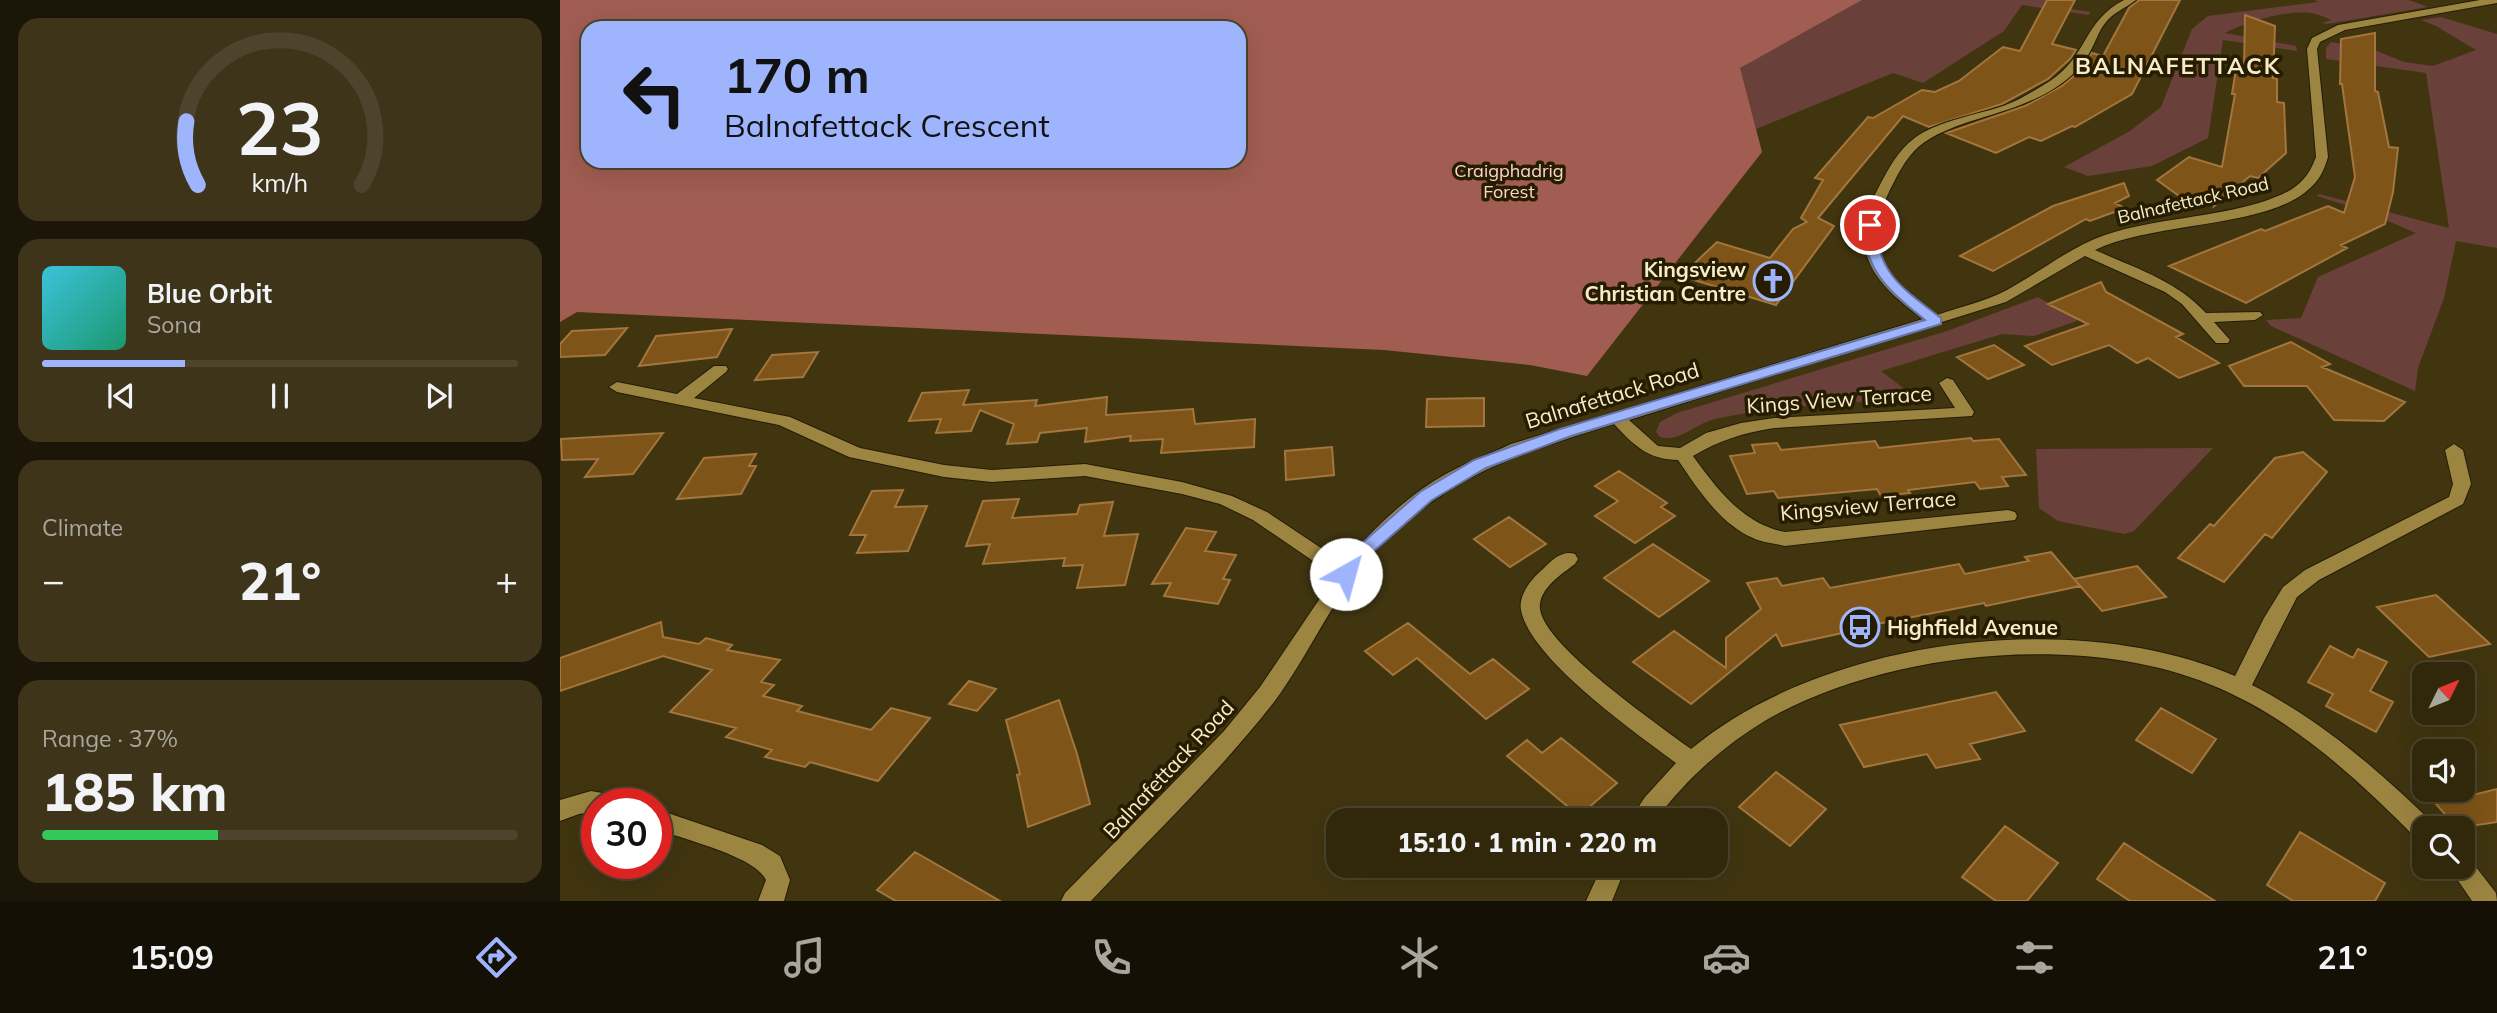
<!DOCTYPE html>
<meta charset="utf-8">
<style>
:root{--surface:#31280c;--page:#3d341a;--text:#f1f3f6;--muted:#a8a69d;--line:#4c442d;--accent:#9eb4fd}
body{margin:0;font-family:Mulish,sans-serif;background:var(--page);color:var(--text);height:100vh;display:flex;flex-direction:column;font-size:26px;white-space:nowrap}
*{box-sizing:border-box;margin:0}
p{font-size:23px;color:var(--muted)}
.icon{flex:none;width:38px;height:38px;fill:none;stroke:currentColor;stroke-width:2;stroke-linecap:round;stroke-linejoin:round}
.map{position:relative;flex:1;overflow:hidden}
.side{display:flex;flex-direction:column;gap:18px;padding:18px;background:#1b1607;width:560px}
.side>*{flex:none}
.guide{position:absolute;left:21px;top:21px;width:665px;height:147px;border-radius:21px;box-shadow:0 7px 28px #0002,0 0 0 2px var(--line);background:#9eb4fd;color:#111;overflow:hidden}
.needle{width:46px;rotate:47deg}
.buttons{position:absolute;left:1852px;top:662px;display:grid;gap:14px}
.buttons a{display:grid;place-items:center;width:63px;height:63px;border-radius:14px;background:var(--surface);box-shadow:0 7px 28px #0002,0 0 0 2px var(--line);font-size:35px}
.speed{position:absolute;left:21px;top:788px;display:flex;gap:14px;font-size:35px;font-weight:700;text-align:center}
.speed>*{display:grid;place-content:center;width:91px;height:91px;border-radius:50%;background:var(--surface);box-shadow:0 7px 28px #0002,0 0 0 2px var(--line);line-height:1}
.speed .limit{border:10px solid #d22;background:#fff;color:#111}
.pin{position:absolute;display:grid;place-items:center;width:60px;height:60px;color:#fff;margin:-30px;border:4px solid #fff;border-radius:50%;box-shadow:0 2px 7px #0007}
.me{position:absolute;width:77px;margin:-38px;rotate:38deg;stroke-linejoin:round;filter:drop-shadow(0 0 5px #0008)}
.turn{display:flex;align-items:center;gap:24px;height:147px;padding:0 28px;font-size:32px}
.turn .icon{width:91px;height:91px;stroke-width:2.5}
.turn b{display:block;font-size:49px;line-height:60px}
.big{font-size:52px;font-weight:800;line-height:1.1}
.side .card{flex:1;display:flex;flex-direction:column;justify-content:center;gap:10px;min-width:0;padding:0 24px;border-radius:21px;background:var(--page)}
.side .dial{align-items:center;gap:0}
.dial svg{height:182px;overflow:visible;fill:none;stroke:var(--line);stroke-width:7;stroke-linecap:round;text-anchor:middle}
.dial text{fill:var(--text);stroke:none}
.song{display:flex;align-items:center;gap:21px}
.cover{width:84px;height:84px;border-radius:10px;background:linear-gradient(135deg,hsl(190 70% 55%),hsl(160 70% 35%))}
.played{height:7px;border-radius:4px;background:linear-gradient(90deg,var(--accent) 30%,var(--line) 30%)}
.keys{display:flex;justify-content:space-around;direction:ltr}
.heat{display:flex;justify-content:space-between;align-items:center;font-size:38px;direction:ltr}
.charge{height:10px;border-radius:5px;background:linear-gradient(90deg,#34c759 37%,var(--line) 0)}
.trip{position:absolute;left:766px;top:808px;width:402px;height:70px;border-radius:21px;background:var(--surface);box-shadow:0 7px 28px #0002,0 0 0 2px var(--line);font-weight:800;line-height:70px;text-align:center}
.tabs{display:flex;height:112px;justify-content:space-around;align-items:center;background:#141005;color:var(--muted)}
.tabs .icon{width:49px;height:49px}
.tabs .active{color:var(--accent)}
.tabs b{font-size:32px;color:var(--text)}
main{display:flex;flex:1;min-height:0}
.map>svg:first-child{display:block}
.green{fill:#69413a}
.forest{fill:#a15d51;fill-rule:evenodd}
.building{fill:#7e5418;stroke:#a2763d;stroke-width:2}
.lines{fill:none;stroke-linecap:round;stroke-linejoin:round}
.street-casing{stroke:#241d07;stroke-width:2}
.street{fill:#9c8541;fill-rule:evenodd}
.route{fill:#9eb4fd;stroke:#6775a4;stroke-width:2}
.labels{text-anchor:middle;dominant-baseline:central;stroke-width:7;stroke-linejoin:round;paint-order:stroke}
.far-park-label{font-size:18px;fill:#fdd3cb;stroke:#261d01}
.far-street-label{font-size:18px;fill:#f7ebc9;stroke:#261d01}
.poi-label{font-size:21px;font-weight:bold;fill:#f7ebc9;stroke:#261d01;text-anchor:end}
.street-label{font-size:21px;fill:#f7ebc9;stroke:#261d01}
.far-district-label{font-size:23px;font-weight:bold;letter-spacing:2px;fill:#f7ebc9;stroke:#261d01}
</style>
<main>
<section class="side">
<div class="card dial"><svg viewBox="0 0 100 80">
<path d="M14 69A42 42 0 1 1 86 69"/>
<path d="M14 69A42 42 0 0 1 9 41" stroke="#9eb4fd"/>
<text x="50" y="56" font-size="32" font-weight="700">23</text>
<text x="50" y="72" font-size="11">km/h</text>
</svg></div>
<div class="card">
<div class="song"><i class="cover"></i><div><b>Blue Orbit</b><p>Sona</p></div></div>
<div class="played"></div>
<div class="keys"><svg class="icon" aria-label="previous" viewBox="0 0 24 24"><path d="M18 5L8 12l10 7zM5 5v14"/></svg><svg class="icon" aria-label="pause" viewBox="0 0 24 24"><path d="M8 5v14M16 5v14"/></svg><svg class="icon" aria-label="next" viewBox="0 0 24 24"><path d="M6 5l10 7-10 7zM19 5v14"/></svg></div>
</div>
<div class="card"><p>Climate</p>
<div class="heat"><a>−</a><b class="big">21°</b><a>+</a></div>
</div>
<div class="card"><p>Range · 37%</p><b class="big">185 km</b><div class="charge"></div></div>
</section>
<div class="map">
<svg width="1937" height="901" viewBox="0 0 1937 901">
<rect width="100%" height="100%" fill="#413510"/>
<path class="green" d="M 1302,0 L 1491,0 L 1483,5 L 1531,12 L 1528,15 L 1462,5 L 1444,31 L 1363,83 L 1333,73 L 1196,129 L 1179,68 Z
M 1755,0 L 1849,0 L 1868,7 L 1767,24 L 1762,23 L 1771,20 C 1765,17 1757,14 1750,13 C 1727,10 1685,22 1665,33 L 1736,46 L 1737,51 L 1663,40 L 1648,138 L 1592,166 L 1528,176 L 1504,167 L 1570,131 L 1601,107 L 1632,29 L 1648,16 L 1758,2 Z
M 1881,17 L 1937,34 L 1937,248 L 1896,241 L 1884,298 L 1858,368 L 1855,391 L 1711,326 L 1706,320 L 1741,318 L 1758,277 L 1856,233 L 1807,212 L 1757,196 L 1759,194 L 1889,228 L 1866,73 L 1766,59 L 1766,48 L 1771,42 L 1812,49 L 1844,62 L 1873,66 L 1916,50 L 1876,26 L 1861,20 Z
M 1478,297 L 1519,320 L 1474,336 L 1442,334 L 1321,371 L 1355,397 C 1289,404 1220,405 1155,419 C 1135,424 1118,443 1100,437 L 1096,432 L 1100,422 L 1117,413 L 1387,331 Z
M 1653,448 L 1574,531 L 1564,534 L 1498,521 L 1479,508 L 1476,449 Z"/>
<path class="forest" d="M 0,0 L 1302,0 L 1180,68 L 1202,152 L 1027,376 L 970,365 L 824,350 L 17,312 L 0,322 ZM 28,28 L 679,28 L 679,161 L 28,161 Z"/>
<path class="building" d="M 1487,0 L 1515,0 L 1492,44 L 1516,50 L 1510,59 L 1488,79 L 1442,104 L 1369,127 L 1343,116 L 1258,218 L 1274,226 L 1216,305 L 1121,276 L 1157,242 L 1210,258 L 1233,229 L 1247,222 L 1241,218 L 1263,180 L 1255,178 L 1308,117 L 1313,118 L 1362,90 L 1375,92 L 1399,81 L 1443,47 L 1460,51 Z
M 1579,0 L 1620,0 L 1572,94 L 1515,127 L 1512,126 L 1481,141 L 1469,137 L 1436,153 L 1386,133 L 1465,106 L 1502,86 L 1522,69 L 1532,53 L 1543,56 L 1569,8 Z
M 1685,15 L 1715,26 L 1713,78 L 1717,79 L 1717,102 L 1724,103 L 1726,153 L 1698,178 L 1690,176 L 1654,206 L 1656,197 L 1626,201 L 1597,180 L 1629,157 L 1662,167 L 1675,94 L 1672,94 L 1676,69 L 1684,71 Z
M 1815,33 L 1815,91 L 1818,92 L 1829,147 L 1838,148 L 1833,192 L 1825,224 L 1781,245 L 1787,248 L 1686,303 L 1609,266 L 1701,229 L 1705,231 L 1768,206 L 1784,213 L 1795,177 L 1782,84 L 1780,84 L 1781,39 Z
M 1564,183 L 1569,196 L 1555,203 L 1565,208 L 1530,221 L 1526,219 L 1433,271 L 1400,256 L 1493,206 Z
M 1541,282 L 1546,292 L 1623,334 L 1616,337 L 1659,363 L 1619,378 L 1588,358 L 1577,363 L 1549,345 L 1492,365 L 1465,346 L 1528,324 L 1488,304 Z
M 67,328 L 45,355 L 0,357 L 0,344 L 12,331 Z
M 172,329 L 157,357 L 79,366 L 96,336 Z
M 1731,342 L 1770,364 L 1762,367 L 1845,402 L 1824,421 L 1774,420 L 1747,386 L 1684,386 L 1669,366 Z
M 1434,345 L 1464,365 L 1428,379 L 1397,357 Z
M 258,352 L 243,377 L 195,380 L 212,355 Z
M 409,390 L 403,405 L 477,400 L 475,406 L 547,397 L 546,415 L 633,409 L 635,424 L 695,419 L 694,447 L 601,453 L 603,439 L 570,441 L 571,436 L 525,442 L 527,428 L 480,433 L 477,442 L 447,444 L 454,424 L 420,410 L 411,431 L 376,433 L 381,419 L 349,421 L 362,393 Z
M 924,398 L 924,426 L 866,427 L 867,399 Z
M 103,433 L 73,474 L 25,477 L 38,459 L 2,460 L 1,439 Z
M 1411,438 L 1413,441 L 1439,439 L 1466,475 L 1442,477 L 1448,486 L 1420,489 L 1415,482 L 1348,490 L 1350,493 L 1321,496 L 1317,489 L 1218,498 L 1214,491 L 1187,494 L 1170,456 L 1195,453 L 1192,445 L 1217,443 L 1221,450 L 1315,441 L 1319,448 Z
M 772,447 L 774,475 L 726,480 L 725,451 Z
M 1743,452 L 1767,472 L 1712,538 L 1705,534 L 1664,582 L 1618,558 L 1650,524 L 1654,526 L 1715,458 Z
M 196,454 L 189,466 L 196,466 L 181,494 L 117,499 L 144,458 Z
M 1059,471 L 1107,503 L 1101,507 L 1115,516 L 1075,543 L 1035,516 L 1058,501 L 1035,486 Z
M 343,490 L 335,507 L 367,506 L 348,551 L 297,553 L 306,535 L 290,535 L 312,491 Z
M 459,499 L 452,518 L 517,514 L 520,505 L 553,502 L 544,536 L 578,534 L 565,585 L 517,588 L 523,565 L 503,566 L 505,558 L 423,564 L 430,544 L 406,546 L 423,501 Z
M 949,517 L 986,544 L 950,567 L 914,539 Z
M 626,528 L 656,532 L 645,551 L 676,555 L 663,579 L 670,580 L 658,604 L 604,596 L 611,583 L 592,584 Z
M 1093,544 L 1149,581 L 1099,617 L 1044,578 Z
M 1491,552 L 1520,586 L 1426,606 L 1424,603 L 1286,630 L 1287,632 L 1222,646 L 1216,634 L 1131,704 L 1073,662 L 1114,631 L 1166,668 L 1166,638 L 1201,609 L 1187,583 L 1217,578 L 1222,586 L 1263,578 L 1270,588 L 1399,564 L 1405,574 L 1469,561 L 1465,557 Z
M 1577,566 L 1606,597 L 1542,611 L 1514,579 Z
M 1876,595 L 1930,644 L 1869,657 L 1817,607 Z
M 101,622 L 103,637 L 139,644 L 146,638 L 172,645 L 167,650 L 220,660 L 201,682 L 214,685 L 203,696 L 242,706 L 237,711 L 311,730 L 331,708 L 370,718 L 318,781 L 250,762 L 245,767 L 205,757 L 212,750 L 166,737 L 176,728 L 110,712 L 152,670 L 103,656 L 0,691 L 0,658 Z
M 848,623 L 910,674 L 933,659 L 969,689 L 926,719 L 857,658 L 833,675 L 805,651 Z
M 1770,646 L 1793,658 L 1798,649 L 1827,662 L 1810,691 L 1833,702 L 1816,732 L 1766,706 L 1773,694 L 1748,682 Z
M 409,681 L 436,689 L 417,711 L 389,704 Z
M 1436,692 L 1465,731 L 1410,744 L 1420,759 L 1376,768 L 1367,754 L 1304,767 L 1280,725 Z
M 499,700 L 517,754 L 530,804 L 468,827 L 457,775 L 460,774 L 446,720 Z
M 1601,708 L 1656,739 L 1632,773 L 1576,740 Z
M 1001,738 L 1057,783 L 1019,816 L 947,756 L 967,740 L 982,753 Z
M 1216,772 L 1266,809 L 1230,846 L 1179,807 Z
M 1937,789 L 1937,822 L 1897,828 L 1876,804 Z
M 1445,826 L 1498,863 L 1467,901 L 1436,901 L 1402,877 Z
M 1740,832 L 1825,883 L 1815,901 L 1733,901 L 1707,885 Z
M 1564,843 L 1598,865 L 1655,901 L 1570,901 L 1537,879 Z
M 355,852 L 440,901 L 336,901 L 317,890 Z"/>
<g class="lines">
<defs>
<path id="street" d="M 1564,0 L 1576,0 C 1566,8 1554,12 1546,22 C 1539,30 1536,41 1531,50 C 1523,67 1510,78 1495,88 C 1454,114 1411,116 1371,138 C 1353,148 1343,164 1334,182 C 1299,247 1321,275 1377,315 C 1400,307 1426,301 1447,290 C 1480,272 1510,247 1545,235 C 1596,218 1651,218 1702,202 C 1729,193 1746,185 1756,157 L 1747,49 L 1752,38 L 1778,25 L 1920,0 L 1937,0 L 1937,3 L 1785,30 L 1760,42 L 1757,49 L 1768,157 C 1764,170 1760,180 1749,189 C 1708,228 1592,222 1535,250 C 1575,268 1617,281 1646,313 L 1700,312 L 1703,315 L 1695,320 L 1654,322 L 1670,340 L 1668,343 L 1656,343 L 1622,304 L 1605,292 L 1525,256 L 1446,302 L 1069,420 L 1098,446 L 1120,448 L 1146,433 L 1181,423 L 1214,418 L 1395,408 L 1379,383 L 1387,378 L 1393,380 L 1414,412 L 1412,416 L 1214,428 C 1183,433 1160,440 1133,456 C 1157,489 1183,524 1225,532 L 1448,510 L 1455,512 L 1457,516 L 1455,520 L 1225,546 C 1214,543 1203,543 1193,538 C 1160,524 1137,488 1118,460 C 1089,460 1073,445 1054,424 C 957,454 887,475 814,552 C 773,596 750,654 714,702 C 659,773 592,836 531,901 L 501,901 L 505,893 L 664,731 L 700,687 L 775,576 L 693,520 L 660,504 L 622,494 L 525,476 L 432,482 L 384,477 L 289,457 L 219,425 L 57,392 L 49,387 L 57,382 L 117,394 L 154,366 L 166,366 L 168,369 L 166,372 L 134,398 L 230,417 L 300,448 L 384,465 L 432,470 L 525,464 L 622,482 L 672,496 L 707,512 L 785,564 C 809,531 851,493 886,474 C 907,462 930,454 951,444 L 1363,319 C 1307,278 1286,246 1322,181 C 1332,162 1343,144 1362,133 C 1387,119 1416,115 1443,106 C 1460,100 1475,90 1490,81 C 1528,56 1523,21 1564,0 Z
M 1894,444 L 1903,450 L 1911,484 L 1903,504 L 1759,580 L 1737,597 L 1692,685 C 1761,720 1817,769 1873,823 L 1875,828 L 1864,828 L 1864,840 L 1855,837 C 1795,777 1730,716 1649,684 C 1521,632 1328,651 1208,719 C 1164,745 1126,779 1095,821 L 1069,821 L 1085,797 L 1116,763 C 1076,733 970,659 961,610 C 958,595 972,578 983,569 C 992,560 1002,550 1015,554 L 1018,559 L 1015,564 C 1002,574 978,589 980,609 C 985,647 1099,725 1131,749 C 1266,637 1515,607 1675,676 L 1704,618 L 1723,587 L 1745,570 L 1889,497 L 1893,484 L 1885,450 Z
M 31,791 L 59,796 L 63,803 L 37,803 L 37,811 L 19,814 L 0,821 L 0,800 Z
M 96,809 L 202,845 L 220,856 L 230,880 L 224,901 L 198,901 L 206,880 C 195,856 122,839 96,829 Z
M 1902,856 L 1909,858 L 1936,893 L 1937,901 L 1912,901 L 1888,866 L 1902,866 Z
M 1042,866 L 1066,866 L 1052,901 L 1026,901 Z"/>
</defs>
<use href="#street" class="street-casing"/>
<use href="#street" class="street"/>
</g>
<path class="route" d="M 1310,221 L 1316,225 C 1317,274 1345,290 1381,318 L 1381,324 L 1011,436 L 926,468 L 872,500 L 813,552 L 793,578 L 780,578 L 778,574 L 780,570 L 801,544 L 860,492 L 914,460 L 1000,429 L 1365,320 C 1331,292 1304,272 1304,225 Z"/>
<defs>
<symbol id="church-ring" viewBox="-11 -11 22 22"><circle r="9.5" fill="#261d01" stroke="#9eb4fd" stroke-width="1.5"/><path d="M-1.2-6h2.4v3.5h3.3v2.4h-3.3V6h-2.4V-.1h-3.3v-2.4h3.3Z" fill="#9eb4fd"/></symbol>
<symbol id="bus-ring" viewBox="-11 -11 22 22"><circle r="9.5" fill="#261d01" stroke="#9eb4fd" stroke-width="1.5"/><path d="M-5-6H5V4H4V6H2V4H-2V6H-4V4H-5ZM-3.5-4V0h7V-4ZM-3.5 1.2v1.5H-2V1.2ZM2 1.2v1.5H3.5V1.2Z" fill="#9eb4fd"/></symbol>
</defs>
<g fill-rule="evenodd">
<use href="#church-ring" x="1191" y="259" width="44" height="44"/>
<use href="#bus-ring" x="1278" y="605" width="44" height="44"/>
</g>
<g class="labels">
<g class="far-park-label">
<text x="949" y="170">Craigphadrig<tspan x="949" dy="21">Forest</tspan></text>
</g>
<g class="far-street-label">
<text transform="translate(1633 200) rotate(-13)">Balnafettack Road</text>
</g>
<g class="poi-label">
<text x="1186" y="269">Kingsview<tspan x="1186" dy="24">Christian Centre</tspan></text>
<text x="1327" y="627" text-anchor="start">Highfield Avenue</text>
</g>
<g class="street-label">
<text transform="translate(1052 395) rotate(-17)">Balnafettack Road</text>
<text transform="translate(1279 399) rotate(-4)">Kings View Terrace</text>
<text transform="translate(1308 505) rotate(-5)">Kingsview Terrace</text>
<text transform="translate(608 769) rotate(-47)">Balnafettack Road</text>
</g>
<g class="far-district-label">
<text x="1618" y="65">BALNAFETTACK</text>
</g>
</g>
</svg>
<div class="buttons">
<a><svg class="needle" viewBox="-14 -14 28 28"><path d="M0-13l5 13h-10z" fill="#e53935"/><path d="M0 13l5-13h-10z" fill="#a8a69d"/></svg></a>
<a><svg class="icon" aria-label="sound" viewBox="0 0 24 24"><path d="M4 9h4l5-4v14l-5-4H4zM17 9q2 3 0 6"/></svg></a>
<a><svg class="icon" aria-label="search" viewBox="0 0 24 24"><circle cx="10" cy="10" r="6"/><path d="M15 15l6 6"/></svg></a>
</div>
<div class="speed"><div class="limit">30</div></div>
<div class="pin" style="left:1310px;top:225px;background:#d93025"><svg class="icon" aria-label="arrive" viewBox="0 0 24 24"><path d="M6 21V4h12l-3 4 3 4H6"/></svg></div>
<svg class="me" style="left:786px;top:574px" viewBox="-20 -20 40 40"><circle r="19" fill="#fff"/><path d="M0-13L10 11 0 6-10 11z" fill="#9eb4fd"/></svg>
<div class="trip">15:10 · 1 min · 220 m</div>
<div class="guide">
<div class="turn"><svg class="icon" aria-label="left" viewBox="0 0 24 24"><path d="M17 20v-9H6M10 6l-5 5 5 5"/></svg><div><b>170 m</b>Balnafettack Crescent</div></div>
</div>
</div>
</main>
<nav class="tabs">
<b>15:09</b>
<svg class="icon active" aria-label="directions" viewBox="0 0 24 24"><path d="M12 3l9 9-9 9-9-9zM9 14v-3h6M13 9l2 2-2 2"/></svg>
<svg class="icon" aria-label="music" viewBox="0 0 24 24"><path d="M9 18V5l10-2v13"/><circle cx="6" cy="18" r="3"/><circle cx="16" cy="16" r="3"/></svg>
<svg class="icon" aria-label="phone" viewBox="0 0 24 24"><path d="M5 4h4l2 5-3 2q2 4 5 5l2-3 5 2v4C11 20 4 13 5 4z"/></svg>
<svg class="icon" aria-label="climate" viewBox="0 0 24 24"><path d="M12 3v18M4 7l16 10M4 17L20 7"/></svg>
<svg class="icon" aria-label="car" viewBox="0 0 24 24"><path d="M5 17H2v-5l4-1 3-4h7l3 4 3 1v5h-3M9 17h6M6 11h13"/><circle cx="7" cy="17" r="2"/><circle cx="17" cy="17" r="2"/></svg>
<svg class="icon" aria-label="filters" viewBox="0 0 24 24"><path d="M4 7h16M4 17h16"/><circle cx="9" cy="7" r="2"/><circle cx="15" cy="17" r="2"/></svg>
<b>21°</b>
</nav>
